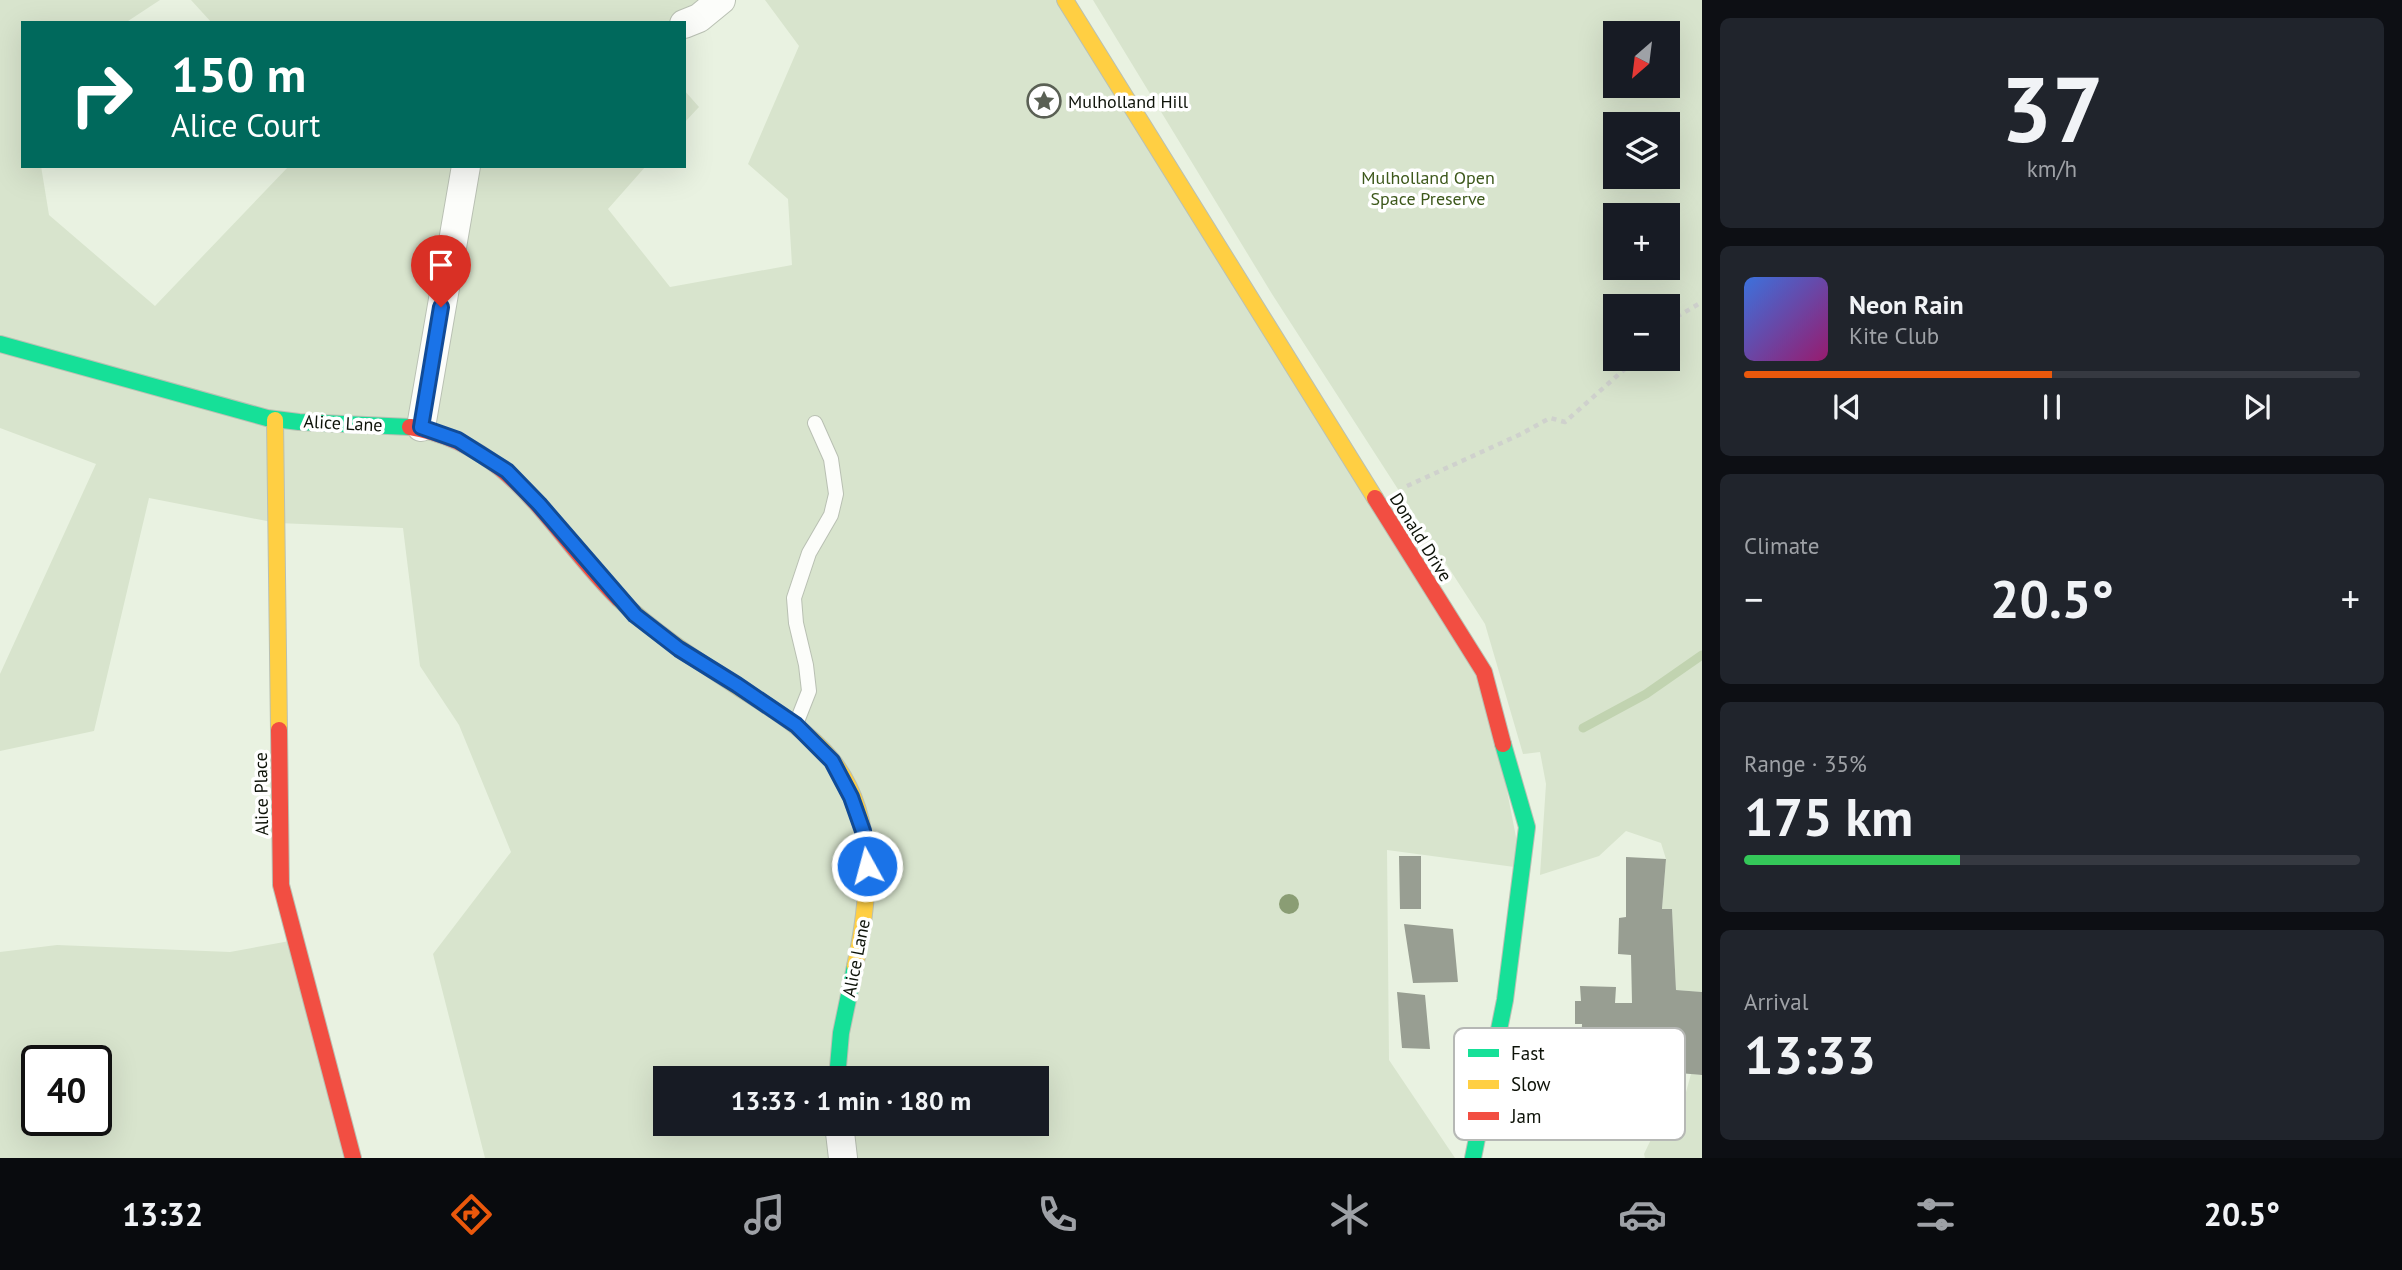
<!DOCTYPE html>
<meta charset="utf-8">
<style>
:root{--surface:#171b24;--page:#20242c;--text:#f1f3f6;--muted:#9ea1a6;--line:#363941;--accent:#ea580c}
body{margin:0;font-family:"PT Sans",sans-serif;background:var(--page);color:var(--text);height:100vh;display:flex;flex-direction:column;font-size:26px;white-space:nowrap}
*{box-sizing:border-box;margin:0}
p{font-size:23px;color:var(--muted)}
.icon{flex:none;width:38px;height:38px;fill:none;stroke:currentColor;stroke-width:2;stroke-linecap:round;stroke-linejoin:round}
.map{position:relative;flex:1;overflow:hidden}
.sheet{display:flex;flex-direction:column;gap:18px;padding:18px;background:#0d0f14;width:700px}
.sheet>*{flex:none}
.top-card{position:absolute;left:21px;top:21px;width:665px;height:147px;border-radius:0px;box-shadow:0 7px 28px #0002;background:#00695c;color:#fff;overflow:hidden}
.needle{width:46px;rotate:208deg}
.buttons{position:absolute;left:1603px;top:21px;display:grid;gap:14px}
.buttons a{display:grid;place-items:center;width:77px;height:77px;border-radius:0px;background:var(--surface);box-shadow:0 7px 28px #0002;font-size:35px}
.speed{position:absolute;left:21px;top:1045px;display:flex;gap:14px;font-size:35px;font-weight:700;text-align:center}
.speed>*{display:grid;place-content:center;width:91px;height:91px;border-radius:50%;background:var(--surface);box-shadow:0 7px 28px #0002;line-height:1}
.speed .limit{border:4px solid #111;border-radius:10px;background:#fff;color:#111}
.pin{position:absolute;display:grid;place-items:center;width:60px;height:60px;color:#fff;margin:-72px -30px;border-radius:50% 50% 50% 0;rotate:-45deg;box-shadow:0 0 7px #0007}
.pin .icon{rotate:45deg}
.me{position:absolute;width:77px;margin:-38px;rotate:353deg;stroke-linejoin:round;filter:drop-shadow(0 0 5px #0008)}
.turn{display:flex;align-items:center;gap:24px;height:147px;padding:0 35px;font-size:32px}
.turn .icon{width:91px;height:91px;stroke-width:2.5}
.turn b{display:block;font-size:49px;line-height:60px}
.big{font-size:52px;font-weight:800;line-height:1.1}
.sheet .card{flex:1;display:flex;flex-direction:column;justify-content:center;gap:10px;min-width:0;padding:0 24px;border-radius:10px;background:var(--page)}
.sheet .dial{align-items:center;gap:0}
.dial b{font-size:91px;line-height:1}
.song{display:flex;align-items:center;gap:21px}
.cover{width:84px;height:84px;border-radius:10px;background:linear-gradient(135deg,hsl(220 70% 55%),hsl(320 70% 35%))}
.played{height:7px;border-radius:4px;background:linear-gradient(90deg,var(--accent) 50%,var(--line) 50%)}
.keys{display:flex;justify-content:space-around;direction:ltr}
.heat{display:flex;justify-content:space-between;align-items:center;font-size:38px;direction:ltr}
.charge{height:10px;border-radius:5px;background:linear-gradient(90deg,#34c759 35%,var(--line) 0)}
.trip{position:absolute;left:653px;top:1066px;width:396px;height:70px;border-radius:0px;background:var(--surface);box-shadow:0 7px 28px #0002;font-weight:800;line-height:70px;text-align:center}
.dock{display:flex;height:112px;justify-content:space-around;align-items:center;background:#090b0e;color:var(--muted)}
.dock .icon{width:49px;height:49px}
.dock .active{color:var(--accent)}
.dock b{font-size:32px;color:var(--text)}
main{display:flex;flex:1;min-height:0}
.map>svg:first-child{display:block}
.green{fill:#d8e4cd;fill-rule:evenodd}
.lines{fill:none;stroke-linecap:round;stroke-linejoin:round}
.stream{stroke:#c1d3b0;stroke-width:9}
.building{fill:#989e92}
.lane-casing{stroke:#b9c0b3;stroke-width:16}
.street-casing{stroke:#b9c0b3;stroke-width:30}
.fast-casing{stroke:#b9c0b3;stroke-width:18}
.slow-casing{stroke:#b9c0b3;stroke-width:18}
.jam-casing{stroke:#b9c0b3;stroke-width:18}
.path{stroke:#cfd1cd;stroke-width:4.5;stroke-dasharray:5 5;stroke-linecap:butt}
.lane{stroke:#fcfdfa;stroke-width:14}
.street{stroke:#fcfdfa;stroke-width:28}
.fast{stroke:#16e098;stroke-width:16}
.slow{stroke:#ffcf43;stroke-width:16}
.jam{stroke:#f24e42;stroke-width:16}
.tree{fill:#8a9d74}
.route-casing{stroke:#114b97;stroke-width:18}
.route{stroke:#1a73e8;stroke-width:12}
.labels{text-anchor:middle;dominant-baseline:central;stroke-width:7;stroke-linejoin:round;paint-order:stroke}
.poi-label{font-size:18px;fill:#0d1208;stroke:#fff;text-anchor:start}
.park-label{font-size:18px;fill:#3d581b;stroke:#fff}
.street-label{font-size:18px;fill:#0d1208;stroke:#fff}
.key{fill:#fff;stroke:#b6b8b5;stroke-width:2}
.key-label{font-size:19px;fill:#0d1208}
</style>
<main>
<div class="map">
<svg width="1702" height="1158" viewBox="0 0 1702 1158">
<rect width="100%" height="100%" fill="#e9f2e1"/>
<path class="green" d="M 0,0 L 160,0 L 125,23 L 23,23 L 23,166 L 41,166 L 49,215 L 155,306 L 289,166 L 646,166 L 608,209 L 670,287 L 792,265 L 788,199 L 748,164 L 799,46 L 765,0 L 1065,0 L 1484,672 L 1522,868 L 1387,850 L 1389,1060 L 1455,1158 L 485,1158 L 433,954 L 511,852 L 459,725 L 420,666 L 403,528 L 277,523 L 149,498 L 94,731 L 0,751 L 0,674 L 96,464 L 0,428 ZM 665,1078 L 1036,1078 L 1036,1124 L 665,1124 Z
M 191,0 L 721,0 L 684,23 L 212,23 Z
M 1093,0 L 1702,0 L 1702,992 L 1676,990 L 1672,909 L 1662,909 L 1666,859 L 1661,843 L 1626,831 L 1599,856 L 1540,875 L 1546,784 L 1540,752 L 1523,754 L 1485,624 L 1272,294 ZM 1615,33 L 1668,33 L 1668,86 L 1615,86 ZM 1615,124 L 1668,124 L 1668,177 L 1615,177 ZM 1615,215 L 1668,215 L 1668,268 L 1615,268 ZM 1615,306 L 1668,306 L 1668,359 L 1615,359 Z
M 684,90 L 699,107 L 684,123 Z
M 295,940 L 353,1158 L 0,1158 L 0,952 L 57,945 L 230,952 ZM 37,1060 L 96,1060 L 96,1120 L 37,1120 Z
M 1691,1074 L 1702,1075 L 1702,1158 L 1645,1158 L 1644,1154 L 1655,1131 L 1680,1114 Z"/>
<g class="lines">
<path class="stream" d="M 1583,728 L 1646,694 L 1702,655"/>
</g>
<path class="building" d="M 1399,856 L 1421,856 L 1421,909 L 1400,909 Z
M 1626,857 L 1666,859 L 1662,909 L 1672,909 L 1676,990 L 1702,992 L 1702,1075 L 1679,1073 L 1677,1057 L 1581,1050 L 1582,1024 L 1575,1024 L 1575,1001 L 1581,1001 L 1580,986 L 1616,987 L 1615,1003 L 1632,1003 L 1631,955 L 1618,954 L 1619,918 L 1626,917 Z
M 1404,924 L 1453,929 L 1458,982 L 1413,983 Z
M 1397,992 L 1425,995 L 1430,1049 L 1402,1048 Z"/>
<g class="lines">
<defs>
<path id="lane" d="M 796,724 L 809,691 L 806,665 L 796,623 L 794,598 L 809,553 L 831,515 L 836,494 L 831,459 L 815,423"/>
<path id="street" d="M 684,24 L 699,18 L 721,0
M 421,427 L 466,166
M 839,1124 L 843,1158"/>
<path id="fast" d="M 0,344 L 267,418 L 299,422 L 410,427
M 837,1078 L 841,1033 L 855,966
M 1473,1158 L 1505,1000 L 1527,827 L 1503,744"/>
<path id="slow" d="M 1065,0 L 1375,498
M 275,420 L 279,730
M 619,599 C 657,635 700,662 744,691 C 774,710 809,732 832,760 C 878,818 870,898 855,966"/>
<path id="jam" d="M 410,427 C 514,444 551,532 619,599
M 1375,498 L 1484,672 L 1503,744
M 279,730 L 281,885 L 353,1158"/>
</defs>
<use href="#lane" class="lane-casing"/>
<use href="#street" class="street-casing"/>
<use href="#fast" class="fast-casing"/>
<use href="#slow" class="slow-casing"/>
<use href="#jam" class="jam-casing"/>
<path class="path" d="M 1668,322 L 1702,302
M 1407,486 L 1521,434 L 1550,418 L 1565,422 L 1636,359"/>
<use href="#lane" class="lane"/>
<use href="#street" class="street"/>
<use href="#fast" class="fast"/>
<use href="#slow" class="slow"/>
<use href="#jam" class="jam"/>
</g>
<circle class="tree" cx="1289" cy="904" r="10"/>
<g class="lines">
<defs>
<path id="route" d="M 441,307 L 421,427 L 458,440 L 507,471 L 539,504 L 635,615 L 679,649 L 737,685 L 796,725 L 832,761 L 851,797 L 863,831 L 867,866"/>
</defs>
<use href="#route" class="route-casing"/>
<use href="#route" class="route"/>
</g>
<defs>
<symbol id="sight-ring" viewBox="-11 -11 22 22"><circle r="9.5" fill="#fff" stroke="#5a6054" stroke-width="1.5"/><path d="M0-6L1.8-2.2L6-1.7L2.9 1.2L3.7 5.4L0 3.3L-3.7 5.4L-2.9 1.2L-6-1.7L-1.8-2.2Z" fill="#5a6054"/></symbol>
</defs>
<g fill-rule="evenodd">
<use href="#sight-ring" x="1025" y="82" width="38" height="38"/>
</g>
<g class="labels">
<g class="poi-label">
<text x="1068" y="101">Mulholland Hill</text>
</g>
<g class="park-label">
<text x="1428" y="177">Mulholland Open<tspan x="1428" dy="21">Space Preserve</tspan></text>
</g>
<g class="street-label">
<text transform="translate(343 423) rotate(3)">Alice Lane</text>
<text transform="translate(1421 537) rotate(58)">Donald Drive</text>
<text transform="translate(261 794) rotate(-91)">Alice Place</text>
<text transform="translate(856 958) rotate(-79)">Alice Lane</text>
</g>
</g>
<rect x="1454" y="1028" width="231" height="112" rx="10" class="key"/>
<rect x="1468" y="1049" width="31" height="8" fill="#16e098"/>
<rect x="1468" y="1080" width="31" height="9" fill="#ffcf43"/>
<rect x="1468" y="1112" width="31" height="8" fill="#f24e42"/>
<g class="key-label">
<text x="1511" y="1060">Fast</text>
<text x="1511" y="1091">Slow</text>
<text x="1511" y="1123">Jam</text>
</g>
</svg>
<div class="buttons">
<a><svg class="needle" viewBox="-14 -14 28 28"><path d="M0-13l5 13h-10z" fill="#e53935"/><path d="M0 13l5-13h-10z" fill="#9ea1a6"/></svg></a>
<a><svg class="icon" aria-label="layers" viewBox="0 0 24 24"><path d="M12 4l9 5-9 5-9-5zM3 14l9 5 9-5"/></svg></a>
<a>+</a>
<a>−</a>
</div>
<div class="speed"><div class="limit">40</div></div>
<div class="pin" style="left:441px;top:307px;background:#d93025"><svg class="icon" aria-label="arrive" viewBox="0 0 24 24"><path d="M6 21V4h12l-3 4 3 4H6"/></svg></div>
<svg class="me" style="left:867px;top:866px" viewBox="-20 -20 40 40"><circle r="17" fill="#1a73e8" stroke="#fff" stroke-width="3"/><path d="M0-11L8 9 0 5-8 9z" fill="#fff"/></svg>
<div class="trip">13:33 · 1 min · 180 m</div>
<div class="top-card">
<div class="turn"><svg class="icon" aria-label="right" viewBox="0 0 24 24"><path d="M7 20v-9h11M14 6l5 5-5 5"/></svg><div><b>150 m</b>Alice Court</div></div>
</div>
</div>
<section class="sheet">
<div class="card dial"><b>37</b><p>km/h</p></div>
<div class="card">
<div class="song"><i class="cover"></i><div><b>Neon Rain</b><p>Kite Club</p></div></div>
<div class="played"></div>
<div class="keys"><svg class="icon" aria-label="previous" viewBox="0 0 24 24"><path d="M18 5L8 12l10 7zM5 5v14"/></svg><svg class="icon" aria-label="pause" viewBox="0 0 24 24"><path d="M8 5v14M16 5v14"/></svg><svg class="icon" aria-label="next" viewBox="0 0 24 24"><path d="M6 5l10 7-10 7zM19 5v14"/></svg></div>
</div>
<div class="card"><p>Climate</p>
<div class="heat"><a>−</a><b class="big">20.5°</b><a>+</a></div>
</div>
<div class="card"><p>Range · 35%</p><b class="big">175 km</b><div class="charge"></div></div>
<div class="card"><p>Arrival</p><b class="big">13:33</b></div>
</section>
</main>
<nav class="dock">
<b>13:32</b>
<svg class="icon active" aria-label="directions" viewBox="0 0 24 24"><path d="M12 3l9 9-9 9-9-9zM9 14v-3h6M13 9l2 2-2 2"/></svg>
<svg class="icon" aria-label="music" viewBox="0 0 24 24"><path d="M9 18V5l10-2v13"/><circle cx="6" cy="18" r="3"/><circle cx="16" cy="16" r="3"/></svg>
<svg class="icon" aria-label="phone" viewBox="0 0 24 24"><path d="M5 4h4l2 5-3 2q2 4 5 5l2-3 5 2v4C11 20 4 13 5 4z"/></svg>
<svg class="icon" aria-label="climate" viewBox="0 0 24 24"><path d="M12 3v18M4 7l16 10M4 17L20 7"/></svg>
<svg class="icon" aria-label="car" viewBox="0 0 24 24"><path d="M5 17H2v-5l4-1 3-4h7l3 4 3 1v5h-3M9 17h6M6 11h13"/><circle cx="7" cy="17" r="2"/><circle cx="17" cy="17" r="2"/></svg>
<svg class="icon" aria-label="filters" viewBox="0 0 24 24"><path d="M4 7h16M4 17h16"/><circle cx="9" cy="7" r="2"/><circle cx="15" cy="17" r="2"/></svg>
<b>20.5°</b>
</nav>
